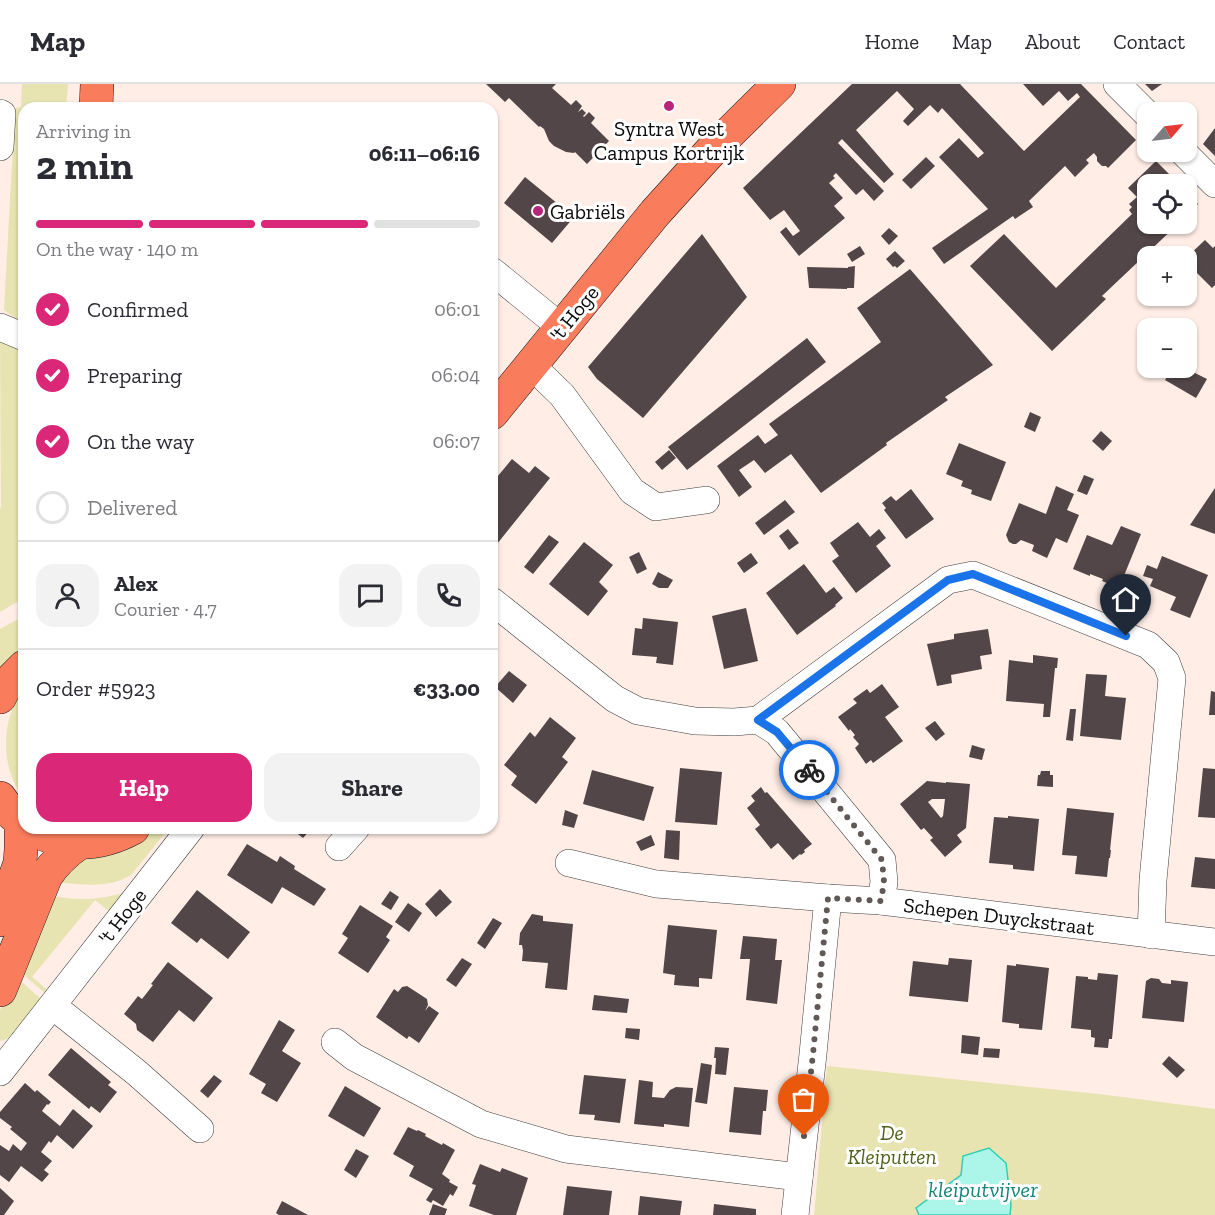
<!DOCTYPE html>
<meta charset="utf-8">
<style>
:root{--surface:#fff;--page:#f2f2f3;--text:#2b2b33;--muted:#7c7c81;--line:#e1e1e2;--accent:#db2777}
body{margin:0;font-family:"Zilla Slab",serif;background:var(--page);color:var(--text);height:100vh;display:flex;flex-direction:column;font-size:22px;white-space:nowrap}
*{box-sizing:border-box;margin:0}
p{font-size:20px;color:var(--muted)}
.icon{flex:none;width:33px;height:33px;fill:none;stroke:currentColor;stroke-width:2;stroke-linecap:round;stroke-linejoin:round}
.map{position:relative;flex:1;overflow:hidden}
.details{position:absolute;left:18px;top:18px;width:480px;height:732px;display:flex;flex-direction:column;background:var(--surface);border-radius:18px;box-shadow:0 2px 4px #0004}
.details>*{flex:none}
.needle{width:39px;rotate:62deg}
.fabs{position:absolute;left:1137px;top:18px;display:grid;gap:12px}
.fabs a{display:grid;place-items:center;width:60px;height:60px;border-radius:12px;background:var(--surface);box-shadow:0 2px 4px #0004;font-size:30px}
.pin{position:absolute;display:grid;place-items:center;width:51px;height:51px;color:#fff;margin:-62px -26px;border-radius:50% 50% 50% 0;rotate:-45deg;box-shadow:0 0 6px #0007}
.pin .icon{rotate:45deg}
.courier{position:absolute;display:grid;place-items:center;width:60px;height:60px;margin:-30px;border:4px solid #1a73e8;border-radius:50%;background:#fff;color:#222;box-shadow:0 2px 8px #0007}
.head em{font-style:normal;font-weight:700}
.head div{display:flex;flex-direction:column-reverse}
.head{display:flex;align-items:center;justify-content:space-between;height:102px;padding:0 18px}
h1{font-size:39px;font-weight:700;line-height:45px}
.bar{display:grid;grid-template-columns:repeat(4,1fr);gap:9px 6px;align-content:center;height:72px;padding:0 18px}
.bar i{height:8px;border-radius:4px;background:var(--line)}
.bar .current{background:var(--accent)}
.bar p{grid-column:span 4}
.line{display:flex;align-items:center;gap:15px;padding:0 18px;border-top:2px solid var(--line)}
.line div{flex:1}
.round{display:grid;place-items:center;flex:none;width:63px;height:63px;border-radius:18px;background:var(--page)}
ol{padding:0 18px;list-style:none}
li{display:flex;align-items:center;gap:18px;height:66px}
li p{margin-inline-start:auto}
li .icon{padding:6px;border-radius:50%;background:var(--accent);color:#fff;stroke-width:4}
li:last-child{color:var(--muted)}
li i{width:33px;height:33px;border:3px solid var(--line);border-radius:50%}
.cta{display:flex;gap:12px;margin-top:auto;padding:12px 18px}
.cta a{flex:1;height:69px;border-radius:18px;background:var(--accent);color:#fff;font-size:24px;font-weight:700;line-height:69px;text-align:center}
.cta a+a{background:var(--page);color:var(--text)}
header{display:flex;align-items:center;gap:36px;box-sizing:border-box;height:84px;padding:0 30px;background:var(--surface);border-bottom:2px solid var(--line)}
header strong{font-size:28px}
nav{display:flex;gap:33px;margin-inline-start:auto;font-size:21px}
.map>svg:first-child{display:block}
.green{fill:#e8e4b1}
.water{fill:#abf6e9;stroke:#33cdb6;stroke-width:1.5}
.building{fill:#524648;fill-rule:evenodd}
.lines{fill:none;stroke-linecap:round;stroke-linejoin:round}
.minor-casing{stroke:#3d3d3d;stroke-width:28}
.major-casing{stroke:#1b1b1b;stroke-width:34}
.minor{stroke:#fff;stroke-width:27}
.major{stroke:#f97d5c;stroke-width:33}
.done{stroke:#605957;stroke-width:6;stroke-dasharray:0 10.8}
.route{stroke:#1a73e8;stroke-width:8}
.poi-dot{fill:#b8237c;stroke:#fff;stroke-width:2}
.labels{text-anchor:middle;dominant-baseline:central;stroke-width:6;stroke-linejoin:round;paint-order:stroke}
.poi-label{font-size:21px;fill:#0a0a0a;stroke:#fff}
.street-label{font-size:21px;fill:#0a0a0a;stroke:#fff}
.park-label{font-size:21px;font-style:italic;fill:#4f601b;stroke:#fff}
.water-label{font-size:22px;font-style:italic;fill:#148579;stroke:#fff}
</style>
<header>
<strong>Map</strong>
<nav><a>Home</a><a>Map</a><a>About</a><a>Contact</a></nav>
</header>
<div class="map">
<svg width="1215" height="1131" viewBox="0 0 1215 1131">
<rect width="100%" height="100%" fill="#ffede6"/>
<g class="green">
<path d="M22 0H68L66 24H24V240L4 226 15 24 21 23Z"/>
<path d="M0 252 24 262V514L0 528V425L1 424Z"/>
<path d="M24 532V567L0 588V545Z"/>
<path d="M24 605V714C0 686 0 633 24 605Z"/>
<path d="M153 744H169L132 790C113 805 75 801 52 797L68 778 147 749Z"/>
<path d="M129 807 111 829 95 816 32 893 49 907 46 910 17 885 46 810C74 818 102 816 129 807Z"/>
<path d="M15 892 41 915C31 927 16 955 0 957V926Z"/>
<path d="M827 982 1099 1010 1215 1025V1131H814Z"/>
</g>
<path class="water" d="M989 1064 1006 1079 1011 1121 1010 1131H919L916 1124 961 1091 963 1072Z"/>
<g class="building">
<path d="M486 0H556L552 4 571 21 576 16 582 22 578 28 582 25 586 29 583 32 584 33 589 28 595 34 591 39 609 57 587 80 575 68 574 69 566 68 554 62 549 57 544 45 540 42 539 43 509 14 505 18Z"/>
<path d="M852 0H960L1024 67 1080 13 1077 9 1068 17 1059 7 1043 22 1023 0H1081L1136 56 1108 84 1106 82H1102L1097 77V73L1094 69 1086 76 1089 79 1075 93 1065 82 1029 117 1033 123 1015 135 1013 132 944 180 932 164 988 125 939 73 959 54 978 74 984 69 942 24 938 29 930 21 908 42 903 37 914 25 897 7 856 46 894 90 884 99 842 55 838 59 884 107 874 117 863 105 856 111 836 89 833 92 835 94 829 99 843 114 834 122 845 134 799 172 780 148 786 143 793 152 800 147 784 126 770 136 743 104Z"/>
<path d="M1145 0H1162L1152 7Z"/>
<path d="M205 18 243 21 245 24H205Z"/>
<path d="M1215 44V72L1203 60Z"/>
<path d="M926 73 935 82 911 105 902 96Z"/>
<path d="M1156 77 1179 100H1148V140H1178L1102 212 1106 215 1052 267 970 182 1004 150 1056 204 1132 130 1129 126 1132 123 1129 120 1137 113 1128 104Z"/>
<path d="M525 93 574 133 552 159 504 119Z"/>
<path d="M1186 108 1198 120 1186 131Z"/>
<path d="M889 144 898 152 889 161 881 152Z"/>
<path d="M702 150 747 213 643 334 597 295 588 283Z"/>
<path d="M1205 156 1213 164 1215 162V201L1212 204 1186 178V174Z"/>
<path d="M860 162 865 170 852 178 847 170Z"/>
<path d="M895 167 905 177 897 184 895 182 893 183 886 175Z"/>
<path d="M855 182 854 204H847V205L809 204 807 183 848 184V183Z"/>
<path d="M910 185 993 281 945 313 948 316 886 359 887 361 821 409 791 370 765 389 754 376 739 386 752 403 739 413 717 382 758 351 765 360 778 351 769 340 881 258 857 224Z"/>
<path d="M807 254 826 278 687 386 668 363Z"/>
<path d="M1173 284H1185L1207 295 1196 314 1165 296Z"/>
<path d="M1030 328 1041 333 1035 348 1024 343Z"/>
<path d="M1101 347 1112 357 1103 367 1092 357Z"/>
<path d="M959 359 1006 378 991 417 971 410 972 406 961 402 963 397 946 390Z"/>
<path d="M669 366 676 374 662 386 655 378Z"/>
<path d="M512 375 529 389 535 382 550 394 497 460 492 456V405L494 403 492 399Z"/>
<path d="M1084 391 1094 395 1087 411 1077 407Z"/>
<path d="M1056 402 1074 410 1067 426 1079 431 1067 459 1056 454 1047 474 1032 467 1034 461 1021 456 1016 460H1013L1009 458 1006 451 1019 419 1046 430Z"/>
<path d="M1215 404V450L1190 441Z"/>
<path d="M911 405 934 435 906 455 884 426 886 424 882 419 891 412 896 417Z"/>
<path d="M785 416 795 428 764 451 755 439Z"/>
<path d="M858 438 870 453 879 445 886 454 876 462 891 482 856 509 832 477 839 472 830 459Z"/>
<path d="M1121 442 1141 450 1119 504 1102 497 1103 495 1090 490V492L1073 485 1087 451 1112 461Z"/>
<path d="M788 445 799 459 789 466 779 452Z"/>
<path d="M549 451 559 458 533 490 524 483Z"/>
<path d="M584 458 613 481 599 498 608 507 588 532 549 500Z"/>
<path d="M639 468 647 485 637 490 629 473Z"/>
<path d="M751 469 758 479 744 489 737 479Z"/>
<path d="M1162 472 1208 491 1190 534 1170 526 1176 513 1150 502 1153 495 1143 492 1147 481 1157 485Z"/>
<path d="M804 480 826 509 834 503 843 514 835 521 836 522 797 551 766 509Z"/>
<path d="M658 488 673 496 668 504H659L652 500Z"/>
<path d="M746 524 758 577 724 585 712 532Z"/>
<path d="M643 534 678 538 673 581 656 579 657 573 632 571 635 544 642 545Z"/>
<path d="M988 545 992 570 980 572 982 585 951 591 952 599 937 602 927 560 954 555V550Z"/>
<path d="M1033 571 1058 574 1057 584H1055L1050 633H1043L1044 620 1006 617 1009 576 1033 579Z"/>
<path d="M509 587 527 601 513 619 495 603Z"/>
<path d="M1086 590 1107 591 1105 612 1126 614 1121 656 1080 652Z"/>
<path d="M882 600 899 623 885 633 903 657 873 679 871 676 866 680 855 664 859 660 853 653 855 651 850 645 849 647 838 633 857 619 853 615 867 605 870 609Z"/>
<path d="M1211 607 1215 608V631H1209Z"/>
<path d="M1070 625H1076L1073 657 1066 656Z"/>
<path d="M550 633 576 654 562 673 568 678 536 720 511 701 517 692 504 681 530 648 535 653Z"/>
<path d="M935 637 945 650 936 657 925 644Z"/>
<path d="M972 661 985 665 982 676 969 673Z"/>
<path d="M680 684 722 688 717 741 675 738Z"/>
<path d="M1203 684 1215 685V734L1198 733Z"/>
<path d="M592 686 654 703 644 737 583 720Z"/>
<path d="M1041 687H1050V691H1053V703L1037 702 1038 691H1040Z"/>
<path d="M927 697 946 699V698L970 700 966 744 957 751 962 758 945 773 930 756 933 754 924 744 921 746 900 720ZM932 715H945L943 732 941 734 928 718Z"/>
<path d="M761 703 765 709 767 708 812 760 804 766 805 768 801 771 800 770 793 776 778 759 771 765 755 745 760 741 747 724 755 717 751 712Z"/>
<path d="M1067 724 1114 729 1110 766H1111L1110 774H1109L1107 793 1075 790 1077 772 1062 771Z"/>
<path d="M565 726 578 731 574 744 562 741Z"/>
<path d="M1008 732 1039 735 1034 787 1013 785V781L989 779 994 733 1008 734Z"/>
<path d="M290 744H312L303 754Z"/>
<path d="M666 746 680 747 679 776 664 774Z"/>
<path d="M651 751 655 761 641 767 636 758Z"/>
<path d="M247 760 277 778 280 772 295 782 294 785 326 805 314 822 282 803 272 820 227 791Z"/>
<path d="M1195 773 1215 775V805L1191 803Z"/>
<path d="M440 805 452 818 436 833 425 820Z"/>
<path d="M197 806 250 848 228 875 201 854 197 859 171 839Z"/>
<path d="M390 807 399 813 391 826 381 820Z"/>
<path d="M408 819 422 829 409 848 395 838Z"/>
<path d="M360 821 393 842 386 853 390 856 368 889 338 869 348 854 342 850Z"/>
<path d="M532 830 543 832V837L573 840 567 906 545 904 548 879 522 877 523 867 522 861H519L520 849Z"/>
<path d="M493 834 502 839 485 865 477 859Z"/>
<path d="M668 841 717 846 712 895 699 894V903L674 901 675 891 663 889Z"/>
<path d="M743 852 777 855 775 876H782L777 920 746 916 750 875H740Z"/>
<path d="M462 874 472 880 456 903 446 896Z"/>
<path d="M949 874 972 876 968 918 909 912 913 877 948 881Z"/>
<path d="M168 878 213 914 194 938 179 926 153 958 137 946 136 940 124 930 138 912 142 915 153 901 151 900Z"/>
<path d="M1016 880 1049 884 1042 946 1019 944V940L1002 938 1007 881 1016 882Z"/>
<path d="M1098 889 1118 891 1112 955H1109L1108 964 1094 963 1095 954 1091 953V946L1071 944 1076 892 1088 893V895L1097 896Z"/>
<path d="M1151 894 1159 895 1162 899 1171 900V896L1188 898 1184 938 1142 934 1146 897Z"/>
<path d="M407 902 427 915 428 921 425 927 429 922 439 929 419 959 409 952 407 955 376 933 394 905 398 908 402 903Z"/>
<path d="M594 911 629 915 627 929 592 926Z"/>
<path d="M279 936 295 946 282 967 301 979 277 1018 261 1009 266 1000 249 990Z"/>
<path d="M626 944 640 945 639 956 625 954Z"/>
<path d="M962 951 980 953 978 971 961 969Z"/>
<path d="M715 963 729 964 726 991 715 990 716 974H714Z"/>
<path d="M71 964 111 998 108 1001 117 1008 100 1029 91 1022 89 1025 48 991Z"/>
<path d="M984 964 1000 965 999 974 983 973Z"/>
<path d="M1169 972 1185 986 1177 994 1162 980Z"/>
<path d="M701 979 712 981 707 1020 695 1018Z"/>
<path d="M214 991 222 997 208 1014 200 1007Z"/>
<path d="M584 991 626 995 620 1039 594 1036 595 1031 579 1030Z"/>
<path d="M639 996 653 998 652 1013 664 1014 670 1006 676 1003 693 1004 689 1043 664 1040V1043L634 1040Z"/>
<path d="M25 999 35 1008 37 1006 51 1018 48 1021 47 1020 42 1027 60 1042 73 1025 93 1042 73 1065 57 1051 51 1059 49 1057 41 1068 52 1077 44 1086 49 1090 42 1098 21 1082 9 1098 0 1091V1061L9 1067 13 1060 21 1067 27 1059 10 1045 12 1043 0 1034V1028Z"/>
<path d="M345 1002 381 1024 364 1053 328 1032Z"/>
<path d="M734 1003 768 1006 766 1027H763L761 1051 729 1048Z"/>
<path d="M408 1043 417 1047 418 1046 426 1050 425 1052 442 1061 443 1059 455 1066 442 1090 450 1096 449 1098 458 1103 453 1112 450 1110 443 1122 433 1116 431 1119 426 1116 433 1105 409 1092 414 1082 393 1070Z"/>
<path d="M356 1065 369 1072 356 1094 344 1086Z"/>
<path d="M480 1080 500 1088 502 1084 528 1094 516 1131H494L469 1122 476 1101 472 1100Z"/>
<path d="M567 1102 612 1107 609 1131H563Z"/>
<path d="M0 1104 14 1117 4 1131H0Z"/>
<path d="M640 1112 682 1117 680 1131H638Z"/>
<path d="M282 1117 308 1131H279L276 1129Z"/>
<path d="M433 1120 447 1125 445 1131H429Z"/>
<path d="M714 1120 756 1125V1131H713Z"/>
</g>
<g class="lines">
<g class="minor-casing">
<g id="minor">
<path d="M1117 0 1148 31"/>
<path d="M0 29 2 30 0 63"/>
<path d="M1183 68 1215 100"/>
<path d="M492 187 562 244"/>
<path d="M0 243 24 253"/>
<path d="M531 281 562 311 632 407 656 423 706 416"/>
<path d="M492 517 615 615 638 627 695 637 734 638 758 636 777 648 882 776 884 798 881 817"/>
<path d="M758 636 948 496 973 491 1148 561 1166 578 1172 594 1153 796 1151 851"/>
<path d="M339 763 356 744"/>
<path d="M569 779 656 800 828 814 881 817 1215 858"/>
<path d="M53 922 137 989 200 1045"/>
<path d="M335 958 354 973 481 1040 556 1062 566 1065 799 1093"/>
<path d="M0 988 191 744"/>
<path d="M795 1131 813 970 828 814"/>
</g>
</g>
<g class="major-casing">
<g id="major">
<path d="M96 24 97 0"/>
<path d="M492 329 655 129 711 67 779 0"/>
<path d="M0 613 6 601 24 583"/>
<path d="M0 714 10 728 24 740"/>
<path d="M31 744C65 763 98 763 133 744"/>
<path d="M0 836 20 779 21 765V739"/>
<path d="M0 906 46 792C55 778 65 769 79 759"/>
</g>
</g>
<use href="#minor" class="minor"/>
<use href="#major" class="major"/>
</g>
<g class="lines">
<path class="done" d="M804 1052 813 970 828 814 881 817 884 798 882 776 809 686"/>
<path class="route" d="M809 686 777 648 758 636 948 496 973 490 1126 552"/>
</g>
<g class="poi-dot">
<circle cx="669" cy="22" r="6"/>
<circle cx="538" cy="127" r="6"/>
</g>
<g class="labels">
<g class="poi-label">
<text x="669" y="44">Syntra West<tspan x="669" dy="24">Campus Kortrijk</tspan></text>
<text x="550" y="127" text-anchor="start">Gabriëls</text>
</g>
<g class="street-label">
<text transform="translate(574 229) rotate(-51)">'t Hoge</text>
<text transform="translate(122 832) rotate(-52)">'t Hoge</text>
<text transform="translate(999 832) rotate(7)">Schepen Duyckstraat</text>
</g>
<g class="park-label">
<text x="892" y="1048">De<tspan x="892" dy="24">Kleiputten</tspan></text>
</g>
<g class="water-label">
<text x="983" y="1105">kleiputvijver</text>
</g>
</g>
</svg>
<div class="fabs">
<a><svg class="needle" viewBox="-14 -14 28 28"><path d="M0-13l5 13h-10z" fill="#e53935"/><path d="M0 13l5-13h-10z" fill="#7c7c81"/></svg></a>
<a><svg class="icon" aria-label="locate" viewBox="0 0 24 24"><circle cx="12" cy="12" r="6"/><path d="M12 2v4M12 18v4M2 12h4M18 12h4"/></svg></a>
<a>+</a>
<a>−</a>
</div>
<div class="pin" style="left:804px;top:1052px;background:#ea580c"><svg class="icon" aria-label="bag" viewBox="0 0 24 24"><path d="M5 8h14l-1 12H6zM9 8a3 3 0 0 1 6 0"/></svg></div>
<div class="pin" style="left:1126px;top:552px;background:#1f2937"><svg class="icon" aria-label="home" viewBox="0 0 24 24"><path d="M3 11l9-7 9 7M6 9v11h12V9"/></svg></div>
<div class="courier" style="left:809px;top:686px"><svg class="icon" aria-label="bike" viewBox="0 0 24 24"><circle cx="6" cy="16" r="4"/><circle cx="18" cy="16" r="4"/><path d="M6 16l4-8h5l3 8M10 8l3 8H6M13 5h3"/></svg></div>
<section class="details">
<div class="head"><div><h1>2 min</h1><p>Arriving in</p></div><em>06:11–06:16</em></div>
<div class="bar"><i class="current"></i><i class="current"></i><i class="current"></i><i></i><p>On the way · 140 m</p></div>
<ol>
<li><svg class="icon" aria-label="check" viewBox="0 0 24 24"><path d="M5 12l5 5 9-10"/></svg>Confirmed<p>06:01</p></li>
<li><svg class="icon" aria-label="check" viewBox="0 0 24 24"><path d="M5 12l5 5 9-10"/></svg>Preparing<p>06:04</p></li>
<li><svg class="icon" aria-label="check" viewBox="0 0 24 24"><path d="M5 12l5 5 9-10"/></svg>On the way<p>06:07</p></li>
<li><i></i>Delivered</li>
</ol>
<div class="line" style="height:108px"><a class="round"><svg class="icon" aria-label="person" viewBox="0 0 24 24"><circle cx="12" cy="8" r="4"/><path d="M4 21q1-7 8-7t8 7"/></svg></a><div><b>Alex</b><p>Courier · 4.7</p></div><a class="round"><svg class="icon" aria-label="chat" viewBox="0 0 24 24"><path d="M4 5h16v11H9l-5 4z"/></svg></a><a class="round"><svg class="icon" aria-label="phone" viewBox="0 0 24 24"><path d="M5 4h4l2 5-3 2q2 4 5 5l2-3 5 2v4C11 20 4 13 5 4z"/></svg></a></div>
<div class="line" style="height:78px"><div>Order #5923</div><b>€33.00</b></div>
<div class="cta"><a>Help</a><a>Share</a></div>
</section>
</div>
